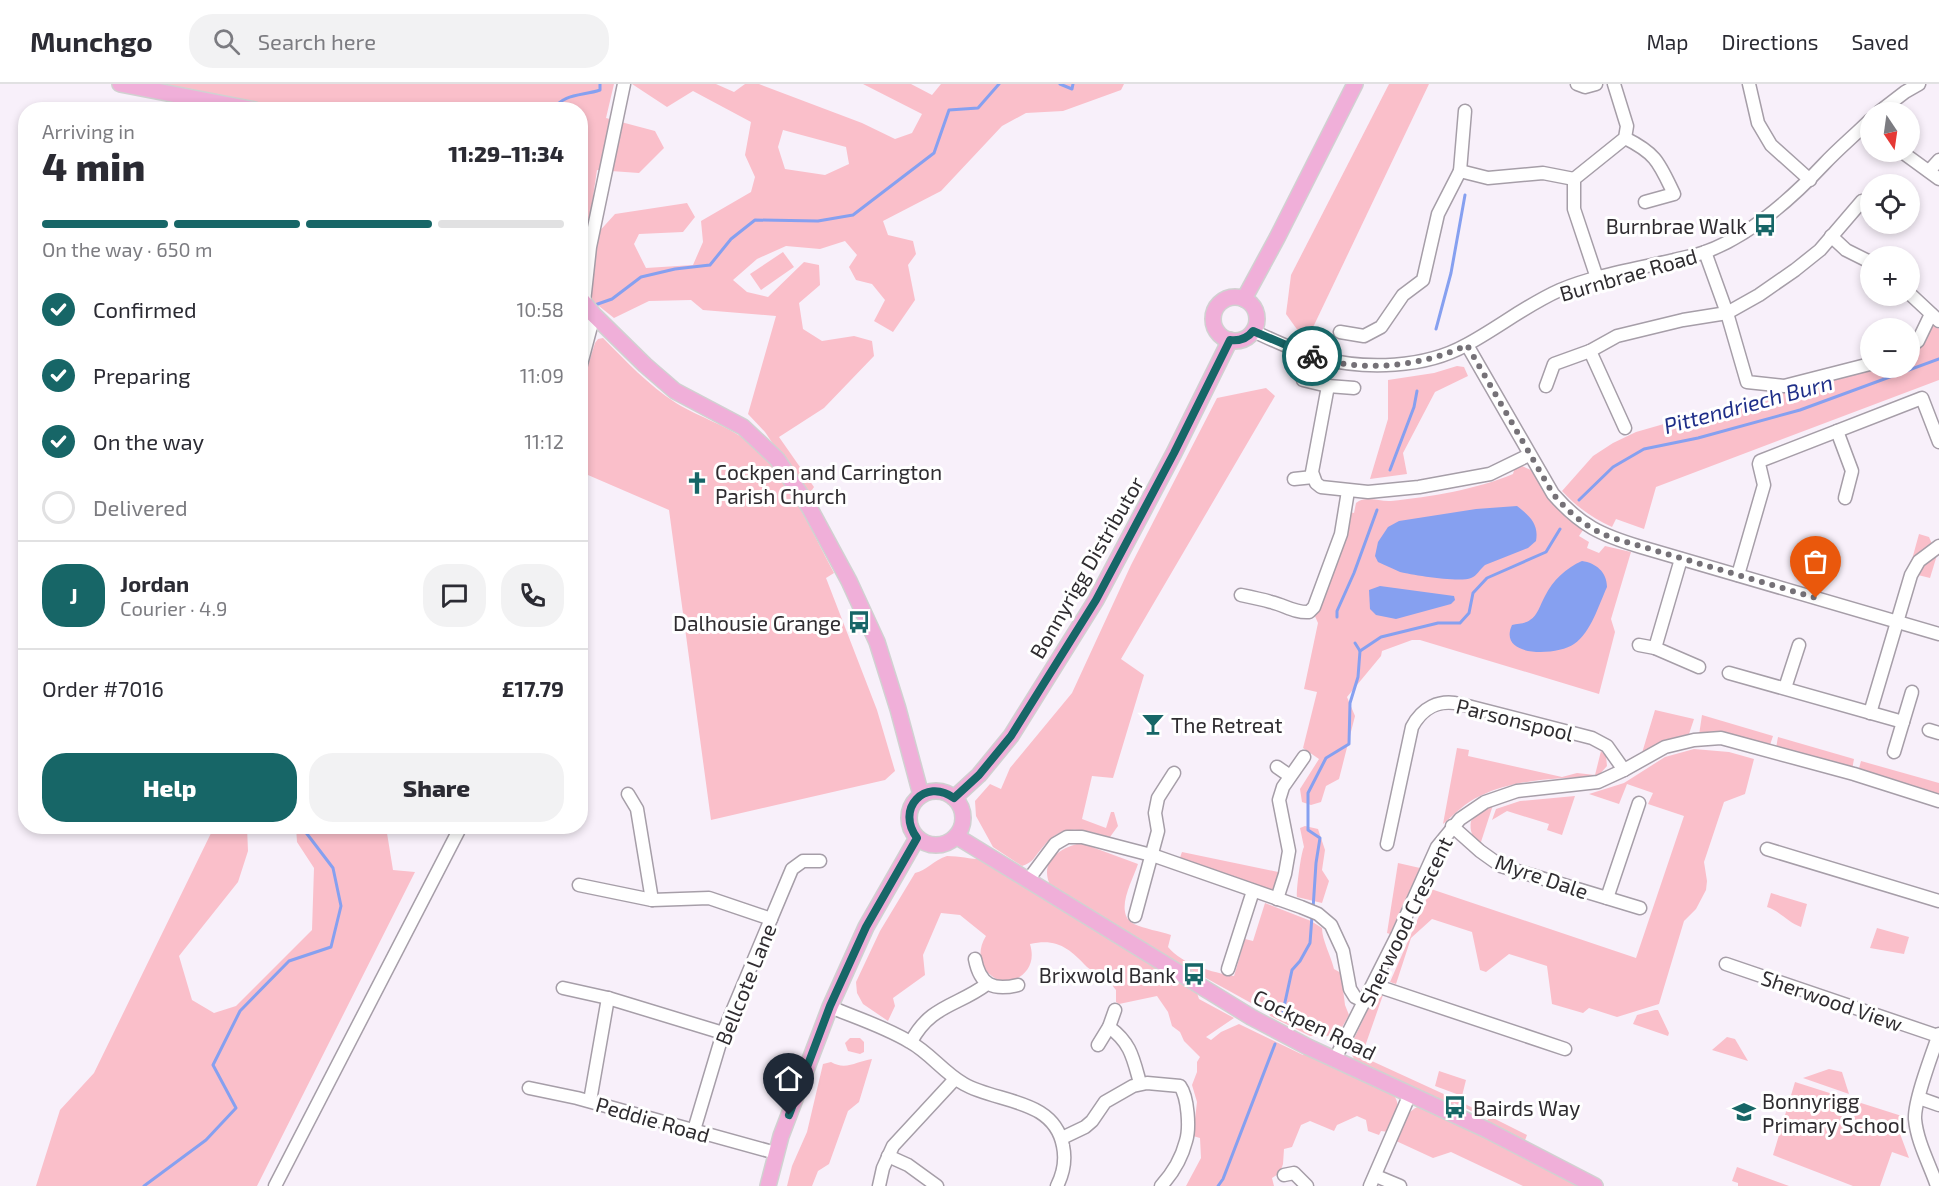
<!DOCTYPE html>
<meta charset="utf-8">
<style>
:root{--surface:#fff;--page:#f2f2f3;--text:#2b2b33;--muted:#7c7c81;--line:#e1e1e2;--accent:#176667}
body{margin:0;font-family:"Exo 2",sans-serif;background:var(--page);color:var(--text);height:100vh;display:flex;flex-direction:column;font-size:22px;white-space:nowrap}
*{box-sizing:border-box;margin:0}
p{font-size:20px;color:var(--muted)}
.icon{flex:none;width:33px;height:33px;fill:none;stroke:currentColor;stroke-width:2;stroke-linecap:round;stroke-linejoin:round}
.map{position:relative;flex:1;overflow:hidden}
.drawer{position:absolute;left:18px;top:18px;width:570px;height:732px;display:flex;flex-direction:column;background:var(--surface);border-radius:24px;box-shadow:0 3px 9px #0003}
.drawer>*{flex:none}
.needle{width:39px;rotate:167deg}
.tools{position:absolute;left:1860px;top:18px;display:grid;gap:12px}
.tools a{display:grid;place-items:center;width:60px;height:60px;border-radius:50%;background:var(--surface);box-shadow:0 3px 9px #0003;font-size:30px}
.pin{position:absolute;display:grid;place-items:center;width:51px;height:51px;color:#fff;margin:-62px -26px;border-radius:50% 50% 50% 0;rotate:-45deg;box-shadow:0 0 6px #0007}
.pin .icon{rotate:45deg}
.courier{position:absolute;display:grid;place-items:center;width:60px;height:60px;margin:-30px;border:4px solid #176667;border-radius:50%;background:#fff;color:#222;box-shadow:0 2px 8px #0007}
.head em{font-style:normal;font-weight:800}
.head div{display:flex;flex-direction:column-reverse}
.head{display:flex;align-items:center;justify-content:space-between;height:102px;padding:0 24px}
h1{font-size:39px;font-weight:800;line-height:45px}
.bar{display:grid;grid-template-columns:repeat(4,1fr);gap:9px 6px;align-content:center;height:72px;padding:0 24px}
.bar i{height:8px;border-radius:4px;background:var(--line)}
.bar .active{background:var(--accent)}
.bar p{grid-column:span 4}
.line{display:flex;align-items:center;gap:15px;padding:0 24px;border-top:2px solid var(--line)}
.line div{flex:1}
.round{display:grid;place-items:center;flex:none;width:63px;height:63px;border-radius:24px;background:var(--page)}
ol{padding:0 24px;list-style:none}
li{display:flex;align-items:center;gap:18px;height:66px}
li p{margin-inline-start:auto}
li .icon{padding:6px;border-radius:50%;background:var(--accent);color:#fff;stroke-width:4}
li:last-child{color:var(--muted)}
li i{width:33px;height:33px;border:3px solid var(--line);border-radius:50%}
.button{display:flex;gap:12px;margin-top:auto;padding:12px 24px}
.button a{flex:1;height:69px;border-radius:24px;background:var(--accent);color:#fff;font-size:24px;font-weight:800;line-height:69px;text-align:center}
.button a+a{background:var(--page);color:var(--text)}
header{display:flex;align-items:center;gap:36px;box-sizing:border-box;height:84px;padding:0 30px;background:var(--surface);border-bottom:2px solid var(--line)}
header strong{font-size:28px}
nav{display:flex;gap:33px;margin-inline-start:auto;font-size:21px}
.search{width:420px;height:54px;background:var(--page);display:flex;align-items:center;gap:15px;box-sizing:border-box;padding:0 21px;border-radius:24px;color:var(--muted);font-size:22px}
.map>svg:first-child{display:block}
.green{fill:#fabfca;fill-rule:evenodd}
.water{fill:#86a0f0}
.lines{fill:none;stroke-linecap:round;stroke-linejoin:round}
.stream{stroke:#86a0f0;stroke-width:3}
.minor-casing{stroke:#a69ea8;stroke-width:15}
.major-casing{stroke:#d1d1d1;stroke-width:18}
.minor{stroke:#fff;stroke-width:12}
.major{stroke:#f0afd9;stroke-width:15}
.done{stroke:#757177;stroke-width:6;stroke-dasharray:0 10.8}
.route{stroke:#176667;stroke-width:8}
.labels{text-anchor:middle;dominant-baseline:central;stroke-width:6;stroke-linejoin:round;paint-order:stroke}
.poi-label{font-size:21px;fill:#2f2c30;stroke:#fff;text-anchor:start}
.street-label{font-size:21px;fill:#2f2c30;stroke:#fff}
.water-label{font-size:22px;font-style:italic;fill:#1e2e88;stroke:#fff}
</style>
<header>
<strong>Munchgo</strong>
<div class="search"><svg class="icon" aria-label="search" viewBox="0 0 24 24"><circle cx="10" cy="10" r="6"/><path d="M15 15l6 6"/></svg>Search here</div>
<nav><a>Map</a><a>Directions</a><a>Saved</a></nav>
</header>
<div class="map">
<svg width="1939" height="1102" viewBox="0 0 1939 1102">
<rect width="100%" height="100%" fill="#f8f0fa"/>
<g class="green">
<path d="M160 0H614L606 34 655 47 664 64 639 89 597 86 581 194 580 26 279 25Z"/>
<path d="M632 0H716L734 8 745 0H759L862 39 895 55 912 49 922 30 863 0H911L932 11 941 0H1124L1121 6 1063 27 1026 29 1002 42 941 107 883 137 888 151 913 157 916 170 908 181 915 216 893 248 874 237 885 216 872 200 856 196 849 183 857 171 845 157 820 165 786 162 757 175 733 196 747 208 768 213 804 178 819 181 820 201 799 219 803 245 822 257 854 252 872 257 874 272 824 324 779 353 814 403 808 412 765 348 748 330 776 232 703 226 691 216 649 217 614 234 590 215 596 151 615 130 687 119 695 133 683 148 639 150 634 160 646 184 693 181 703 158 701 137 751 108 755 93 745 71 751 38 693 7 667 23ZM783 46 846 63 849 80 825 91 785 85 778 63Z"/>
<path d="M1389 0H1429L1306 258 1286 230 1291 191Z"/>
<path d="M783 168 794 183 761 206 750 190Z"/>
<path d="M1932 239 1939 245V296L1656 403 1644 445 1616 435 1612 443C1592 434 1577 423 1562 407L1593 372 1613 359 1636 348 1751 315 1875 284H1910V270L1914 267Z"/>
<path d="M603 254C626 277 648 301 676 319 700 334 730 342 752 361 789 394 811 446 834 489L826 494 877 626 895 687 885 696 711 736 669 426 581 388 580 307 595 259 598 255Z"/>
<path d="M1457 282 1464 283 1468 292 1435 308 1403 369 1407 390 1370 395 1388 335V296L1434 289Z"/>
<path d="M1266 304 1275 312 1121 575 1144 591 1113 694 1092 692 1082 735 1106 744 1111 728H1114L1118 742 1110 753C1082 746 1063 737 1042 764 1034 773 1034 778 1022 782L993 763 976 732 975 717 990 700 1001 705 1010 684 1072 609 1131 481 1217 314Z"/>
<path d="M1522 382 1531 386 1554 421 1583 446 1579 452 1589 458 1587 464 1599 469 1605 462 1631 468 1611 535 1615 548 1599 610 1420 556H1412L1382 567 1381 572 1347 613 1355 632 1339 695 1326 702 1321 718 1311 721 1302 718 1300 705 1319 675 1303 664 1317 608 1304 605 1318 539 1314 530 1350 428 1354 429 1356 419C1366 411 1380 418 1391 417 1430 413 1478 405 1513 390L1515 383Z"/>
<path d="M1919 450 1929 453 1932 460 1923 466 1911 479Z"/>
<path d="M1937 471 1930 494 1918 491 1928 476Z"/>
<path d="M1655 626 1694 635 1689 650 1664 656 1642 669Z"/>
<path d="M1702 631 1773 652 1770 661 1699 651Z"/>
<path d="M1778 653 1854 675 1852 686 1776 664Z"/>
<path d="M1457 664 1469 666 1468 672 1562 693 1577 689 1595 691 1601 667 1606 672 1607 682 1598 692C1558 695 1517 694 1480 712 1466 718 1455 730 1443 740Z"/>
<path d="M1694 665 1729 668 1754 675 1745 710 1724 718 1704 778 1707 797 1706 806 1696 825 1684 837 1659 920 1617 933 1589 924 1583 929 1552 920 1547 882 1509 870 1486 888 1480 886 1472 848 1432 835 1411 854 1396 900 1390 898 1431 805 1636 874 1684 732 1648 720 1653 709 1627 700 1619 720 1589 710 1624 699 1665 673Z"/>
<path d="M1861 677 1939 699V712L1858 688Z"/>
<path d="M1575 712 1562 751 1547 746 1549 740 1507 727 1492 736 1496 725 1520 717Z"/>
<path d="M1493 721 1480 761C1473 754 1469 747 1471 737L1480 727Z"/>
<path d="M1305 742 1318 745 1325 766 1322 786 1329 797 1322 819 1297 813C1296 807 1301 768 1304 763L1300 744Z"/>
<path d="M214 743H247L248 767 238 798 179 872 192 916 214 929 236 922 312 846 314 784 297 758 296 743H386L393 786 415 788 257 1102H36L60 1026 94 989Z"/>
<path d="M1081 759 1138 780C1133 796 1113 829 1134 840 1145 845 1159 847 1171 851L1168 863C1183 881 1212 888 1234 892L1245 855 1253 857 1265 819 1311 837 1322 844C1322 856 1331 872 1334 885L1341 889 1345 921 1349 931 1337 952H1310L1270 932 1269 929 1132 853 1051 803C1038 778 1059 764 1081 759Z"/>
<path d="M1182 768 1283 789 1272 811 1178 779Z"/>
<path d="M947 772C961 772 973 776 986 775L1197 909 1199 915 1234 934 1206 953 1211 956 1221 948 1239 940 1303 971 1308 969 1391 1008C1404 1021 1395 1034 1389 1048L1381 1047 1379 1051 1368 1047 1366 1036 1357 1032 1337 1041 1334 1047 1310 1037 1301 1041 1292 1063 1284 1065 1283 1080 1280 1089 1272 1094 1274 1102H1186L1201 1074 1200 1054 1193 1052 1197 1018 1192 1001 1197 988V978L1200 973 1184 957 1180 948 1172 942 1168 928 1157 912 1119 920 1116 918V906C1113 903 1111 898 1107 895 1101 890 1093 888 1087 883 1069 864 1057 854 1030 860 1036 880 1026 892 1008 899 984 894 973 873 986 852L960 831 941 829 923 871 925 891 893 914 895 922 888 937 863 920 857 909 856 898 880 847 915 789C926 787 934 776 947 772Z"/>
<path d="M1398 779 1420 784 1390 850 1387 849Z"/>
<path d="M1771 809 1807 820 1801 843C1787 838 1780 827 1767 823Z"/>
<path d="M1877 844 1909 853 1904 870 1870 864Z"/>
<path d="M1383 911 1363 968 1350 963 1372 917Z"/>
<path d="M1655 926H1658L1669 949 1668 952 1633 940 1637 931Z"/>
<path d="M1727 953 1735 955 1748 977 1712 966Z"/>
<path d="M850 954H860L864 958V968L860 970 848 967 845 959Z"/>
<path d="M1350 967 1459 1017 1458 1021 1454 1019 1452 1022 1358 978 1354 975Z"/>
<path d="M872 975 859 1018 848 1027 829 1080 818 1087 812 1102H787L792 1082 807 1048 823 980 831 978C846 987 857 977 872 975Z"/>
<path d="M1829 985 1842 988 1849 1010 1803 994Z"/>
<path d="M1439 987 1466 996 1462 1012 1435 1002Z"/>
<path d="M1795 998 1905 1033 1899 1047 1909 1074 1892 1068 1880 1102H1853L1773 1071Z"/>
<path d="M1465 1020 1527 1051 1524 1059 1486 1039 1488 1035 1463 1023Z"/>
<path d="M1420 1022H1425L1580 1102H1523L1451 1068 1433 1074 1394 1056C1401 1043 1405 1027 1420 1022Z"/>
<path d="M1737 1083 1789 1102H1738V1099L1732 1097Z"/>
</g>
<g class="water">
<path d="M1517 422C1530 432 1539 440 1536 457L1528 464 1485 481C1480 485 1477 492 1471 494 1460 499 1413 491 1400 488 1393 485 1385 481 1378 478L1375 472 1378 458 1388 443 1399 437 1476 425Z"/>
<path d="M1582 477C1596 479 1607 488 1607 503 1599 520 1591 549 1574 560 1557 572 1497 574 1512 541 1518 539 1525 540 1530 536 1538 531 1540 521 1545 512 1553 496 1566 484 1582 477Z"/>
<path d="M1380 502 1454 512 1455 516 1451 520 1396 535 1376 531 1370 525 1369 506Z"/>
</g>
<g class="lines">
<g class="stream">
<path d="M1060 0 1072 5 1073 0"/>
<path d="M553 26C563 9 583 12 600 6V0"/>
<path d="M592 222 612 215 641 193 675 185 710 181 731 155 755 136 818 137 853 131 934 69 949 26 978 24 999 0"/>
<path d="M1436 245 1451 189 1465 111"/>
<path d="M1390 386 1414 323 1417 307"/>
<path d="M1579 416 1613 383 1644 365 1698 354 1800 326 1939 275"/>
<path d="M1337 533V527L1354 489 1377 426"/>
<path d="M1355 559 1360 567"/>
<path d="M1313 825 1316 779 1320 754 1308 746V709L1326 674 1349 660 1350 619 1358 593 1360 567 1381 553 1438 539H1460L1469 529 1473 509 1487 494 1546 468 1560 445"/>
<path d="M1282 932 1292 886 1300 877 1310 859 1312 832"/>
<path d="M144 1102 206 1056 236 1024 213 981 240 927 289 877 331 863 341 822 333 784 301 742"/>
<path d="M1218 1102 1223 1095 1275 960"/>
</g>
<g class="minor-casing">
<g id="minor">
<path d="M1577 0 1585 3 1596 0"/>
<path d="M1749 0 1758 39 1771 61 1810 96"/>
<path d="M1879 28 1905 8 1919 0"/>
<path d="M1625 54C1657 70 1659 79 1674 110L1645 118"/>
<path d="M1902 68 1939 95"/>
<path d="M1460 87 1465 27"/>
<path d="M1929 87 1939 76"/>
<path d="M1831 152 1846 166 1870 178"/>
<path d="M1705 168 1727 229 1747 298 1784 302 1870 280"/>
<path d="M1597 194 1574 125V95L1625 54 1627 42 1614 0"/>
<path d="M1910 210 1939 237"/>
<path d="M584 218 590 163 624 0"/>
<path d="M1253 247C1275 257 1297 268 1320 274 1366 286 1425 284 1466 261 1498 244 1526 221 1560 206 1596 191 1636 185 1674 176 1684 173 1695 172 1705 168 1749 152 1793 113 1824 80 1839 64 1855 51 1870 36"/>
<path d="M1340 248 1364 252 1381 243 1403 211 1423 196 1438 130 1460 87 1488 94 1543 89 1574 95"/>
<path d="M1467 261 1553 410C1581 442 1601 451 1641 463L1939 550"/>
<path d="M1910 263 1918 257 1931 230"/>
<path d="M1590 267 1625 344"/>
<path d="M580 284 594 231"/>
<path d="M1303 296 1328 302 1354 304"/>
<path d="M1328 302 1312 388 1316 399 1321 403 1368 408 1419 403 1490 390 1529 371"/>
<path d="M1546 302 1554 280 1590 267 1617 252 1683 236 1727 229 1759 211 1795 186 1820 166 1862 117"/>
<path d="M1837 347 1852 387 1845 414"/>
<path d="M1294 395 1313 393"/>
<path d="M1738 491 1764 401 1759 380 1760 377 1922 314 1939 358"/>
<path d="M1241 511C1251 513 1261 515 1271 518 1285 521 1294 529 1309 528L1314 523 1341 450 1348 407"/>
<path d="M1639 561 1655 564 1699 583"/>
<path d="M1655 564 1681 475"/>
<path d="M1729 589 1903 638"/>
<path d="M1785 604 1799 561"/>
<path d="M1870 629 1911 491 1919 477 1939 462"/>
<path d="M1929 646 1939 649"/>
<path d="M1894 668 1912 608"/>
<path d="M1277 683 1290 692"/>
<path d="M628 710 637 725 652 816"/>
<path d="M1452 742 1480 767 1501 782 1640 824"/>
<path d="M1387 760 1412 643C1422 624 1439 615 1460 620L1592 654 1607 662 1624 686"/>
<path d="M1767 765 1939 817"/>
<path d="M1028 796 1055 760 1067 753H1082L1155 772 1301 823 1318 830 1331 841 1343 867 1350 905 1355 913 1365 918"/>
<path d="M579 801 652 816 709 814 771 835"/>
<path d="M1607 814 1639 719"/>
<path d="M1277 815 1285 790 1289 767 1279 716 1283 703 1304 673"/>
<path d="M1135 832 1158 747 1155 729 1158 714 1174 689"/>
<path d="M975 875C980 901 993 907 1018 901"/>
<path d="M1726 880 1938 952"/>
<path d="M1228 885 1253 807"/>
<path d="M1374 901 1565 965"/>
<path d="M563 904 608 914 723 949"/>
<path d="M830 923C857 934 885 943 910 958 930 969 944 989 964 1000 997 1019 1054 1014 1063 1062 1066 1076 1063 1090 1057 1102"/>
<path d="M1109 943C1131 959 1133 974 1140 999"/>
<path d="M911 958C930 921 958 922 987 900"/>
<path d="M1098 961 1109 943 1115 926"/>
<path d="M1335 975 1397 852 1437 763 1460 735 1485 718 1517 707 1598 698 1624 686 1665 663 1694 656 1721 654 1854 690 1939 717"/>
<path d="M529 1004 577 1014 776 1069"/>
<path d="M1919 1014 1939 1021"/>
<path d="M590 1017 608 914"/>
<path d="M694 1046 723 949 792 785 803 777H820"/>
<path d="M1062 1054 1085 1043 1092 1037 1105 1018 1133 1002 1147 999 1180 1002C1188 1013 1190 1044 1186 1057 1182 1073 1172 1090 1161 1102"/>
<path d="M888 1072 908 1081 937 1102"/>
<path d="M1284 1091 1294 1089 1307 1102"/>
<path d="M1376 1092 1400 1102"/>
<path d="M275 1102 461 742"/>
<path d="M879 1102 883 1084 893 1062 955 995"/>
<path d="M1370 1102 1410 1010"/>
<path d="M1937 1102C1930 1081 1917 1058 1915 1035 1914 1017 1932 970 1939 950"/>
</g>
</g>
<g class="major-casing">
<g id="major">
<path d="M120 0 255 26"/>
<circle cx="1235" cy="235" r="22"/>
<path d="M580 214 594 231 645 281 675 307 743 343 777 375 809 423 849 497 877 558 898 625 921 711"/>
<path d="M1244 215 1277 154 1355 0"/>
<circle cx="936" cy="734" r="27"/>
<path d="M954 714 979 691 1011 652 1096 516 1174 369 1230 256"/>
<path d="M956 752 1251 933 1308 963 1487 1046 1595 1102"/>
<path d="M768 1102 781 1052 830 923 866 843 917 754"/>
</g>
</g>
<use href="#minor" class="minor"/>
<use href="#major" class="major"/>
</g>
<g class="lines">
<path class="done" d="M1312 272C1360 289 1421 283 1467 261L1553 410C1570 430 1588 445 1613 454L1816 514"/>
<path class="route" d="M789 1031 830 922 866 843 917 754C895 725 925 693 954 714L979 691 1011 652 1096 516 1174 369 1230 256C1239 257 1247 255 1253 247L1312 272"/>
</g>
<defs>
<g id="bus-bare" transform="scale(1.8)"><path d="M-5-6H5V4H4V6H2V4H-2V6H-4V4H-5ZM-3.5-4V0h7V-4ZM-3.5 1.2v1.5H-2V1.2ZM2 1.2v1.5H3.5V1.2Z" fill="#176667" stroke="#fff" stroke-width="2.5" paint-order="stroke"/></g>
<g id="church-bare" transform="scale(1.8)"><path d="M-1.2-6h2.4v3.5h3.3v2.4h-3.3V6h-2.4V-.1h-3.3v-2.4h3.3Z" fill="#176667" stroke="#fff" stroke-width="2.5" paint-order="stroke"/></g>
<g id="bar-bare" transform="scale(1.8)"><path d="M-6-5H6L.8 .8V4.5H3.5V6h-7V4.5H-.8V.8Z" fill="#176667" stroke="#fff" stroke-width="2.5" paint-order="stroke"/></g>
<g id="school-bare" transform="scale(1.8)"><path d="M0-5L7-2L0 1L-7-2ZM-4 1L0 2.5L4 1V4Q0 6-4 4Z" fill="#176667" stroke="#fff" stroke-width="2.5" paint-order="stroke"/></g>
</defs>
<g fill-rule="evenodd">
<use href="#bus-bare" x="1765" y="141"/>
<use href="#church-bare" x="697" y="399"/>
<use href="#bus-bare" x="859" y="538"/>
<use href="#bar-bare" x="1153" y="640"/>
<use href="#bus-bare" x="1194" y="890"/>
<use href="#bus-bare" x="1455" y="1023"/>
<use href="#school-bare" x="1744" y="1028"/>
</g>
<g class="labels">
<g class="poi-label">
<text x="1747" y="141" text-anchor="end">Burnbrae Walk</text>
<text x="715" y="387">Cockpen and Carrington<tspan x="715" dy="24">Parish Church</tspan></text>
<text x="841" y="538" text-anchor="end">Dalhousie Grange</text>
<text x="1171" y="640">The Retreat</text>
<text x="1176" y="890" text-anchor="end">Brixwold Bank</text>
<text x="1762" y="1016">Bonnyrigg<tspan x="1762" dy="24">Primary School</tspan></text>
<text x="1473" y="1023">Bairds Way</text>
</g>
<g class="street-label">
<text transform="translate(1628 190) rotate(-16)">Burnbrae Road</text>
<text transform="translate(1086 483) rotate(-60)">Bonnyrigg Distributor</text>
<text transform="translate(1515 635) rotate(14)">Parsonspool</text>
<text transform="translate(1542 792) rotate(19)">Myre Dale</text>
<text transform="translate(1405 837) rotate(-64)">Sherwood Crescent</text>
<text transform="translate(745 900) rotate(-68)">Bellcote Lane</text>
<text transform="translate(1832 916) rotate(19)">Sherwood View</text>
<text transform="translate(1315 940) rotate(26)">Cockpen Road</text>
<text transform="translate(653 1035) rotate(16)">Peddie Road</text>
</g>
<g class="water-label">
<text transform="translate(1748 319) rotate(-15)">Pittendriech Burn</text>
</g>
</g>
</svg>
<div class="tools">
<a><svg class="needle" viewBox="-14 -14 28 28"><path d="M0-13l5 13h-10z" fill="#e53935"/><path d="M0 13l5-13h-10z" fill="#7c7c81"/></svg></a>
<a><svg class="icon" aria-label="locate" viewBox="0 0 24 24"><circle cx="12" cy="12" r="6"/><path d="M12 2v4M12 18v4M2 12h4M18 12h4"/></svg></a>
<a>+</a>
<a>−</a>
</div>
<div class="pin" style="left:1816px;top:514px;background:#ea580c"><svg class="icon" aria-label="bag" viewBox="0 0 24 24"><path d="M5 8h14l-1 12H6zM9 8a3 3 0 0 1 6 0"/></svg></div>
<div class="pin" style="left:789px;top:1031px;background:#1f2937"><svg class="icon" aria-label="home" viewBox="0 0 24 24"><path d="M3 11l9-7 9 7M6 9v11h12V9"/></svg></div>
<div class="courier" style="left:1312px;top:272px"><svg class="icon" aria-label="bike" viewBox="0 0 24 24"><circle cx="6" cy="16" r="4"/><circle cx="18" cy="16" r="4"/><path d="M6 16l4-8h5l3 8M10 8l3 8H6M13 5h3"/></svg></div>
<section class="drawer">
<div class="head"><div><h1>4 min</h1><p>Arriving in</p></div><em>11:29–11:34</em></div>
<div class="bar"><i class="active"></i><i class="active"></i><i class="active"></i><i></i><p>On the way · 650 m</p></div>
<ol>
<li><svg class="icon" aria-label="check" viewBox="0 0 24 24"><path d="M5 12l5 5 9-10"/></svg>Confirmed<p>10:58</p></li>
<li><svg class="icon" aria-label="check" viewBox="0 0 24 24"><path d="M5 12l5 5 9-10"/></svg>Preparing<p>11:09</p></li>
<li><svg class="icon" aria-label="check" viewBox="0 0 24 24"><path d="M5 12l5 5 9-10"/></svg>On the way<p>11:12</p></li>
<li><i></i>Delivered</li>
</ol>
<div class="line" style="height:108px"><b class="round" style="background:var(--accent);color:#fff">J</b><div><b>Jordan</b><p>Courier · 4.9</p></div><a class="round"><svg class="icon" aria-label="chat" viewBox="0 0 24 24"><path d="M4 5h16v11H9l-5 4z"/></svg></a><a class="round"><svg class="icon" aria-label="phone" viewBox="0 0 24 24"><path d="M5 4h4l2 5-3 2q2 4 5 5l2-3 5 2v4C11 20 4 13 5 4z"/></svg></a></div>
<div class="line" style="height:78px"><div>Order #7016</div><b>£17.79</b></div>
<div class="button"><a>Help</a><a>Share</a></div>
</section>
</div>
